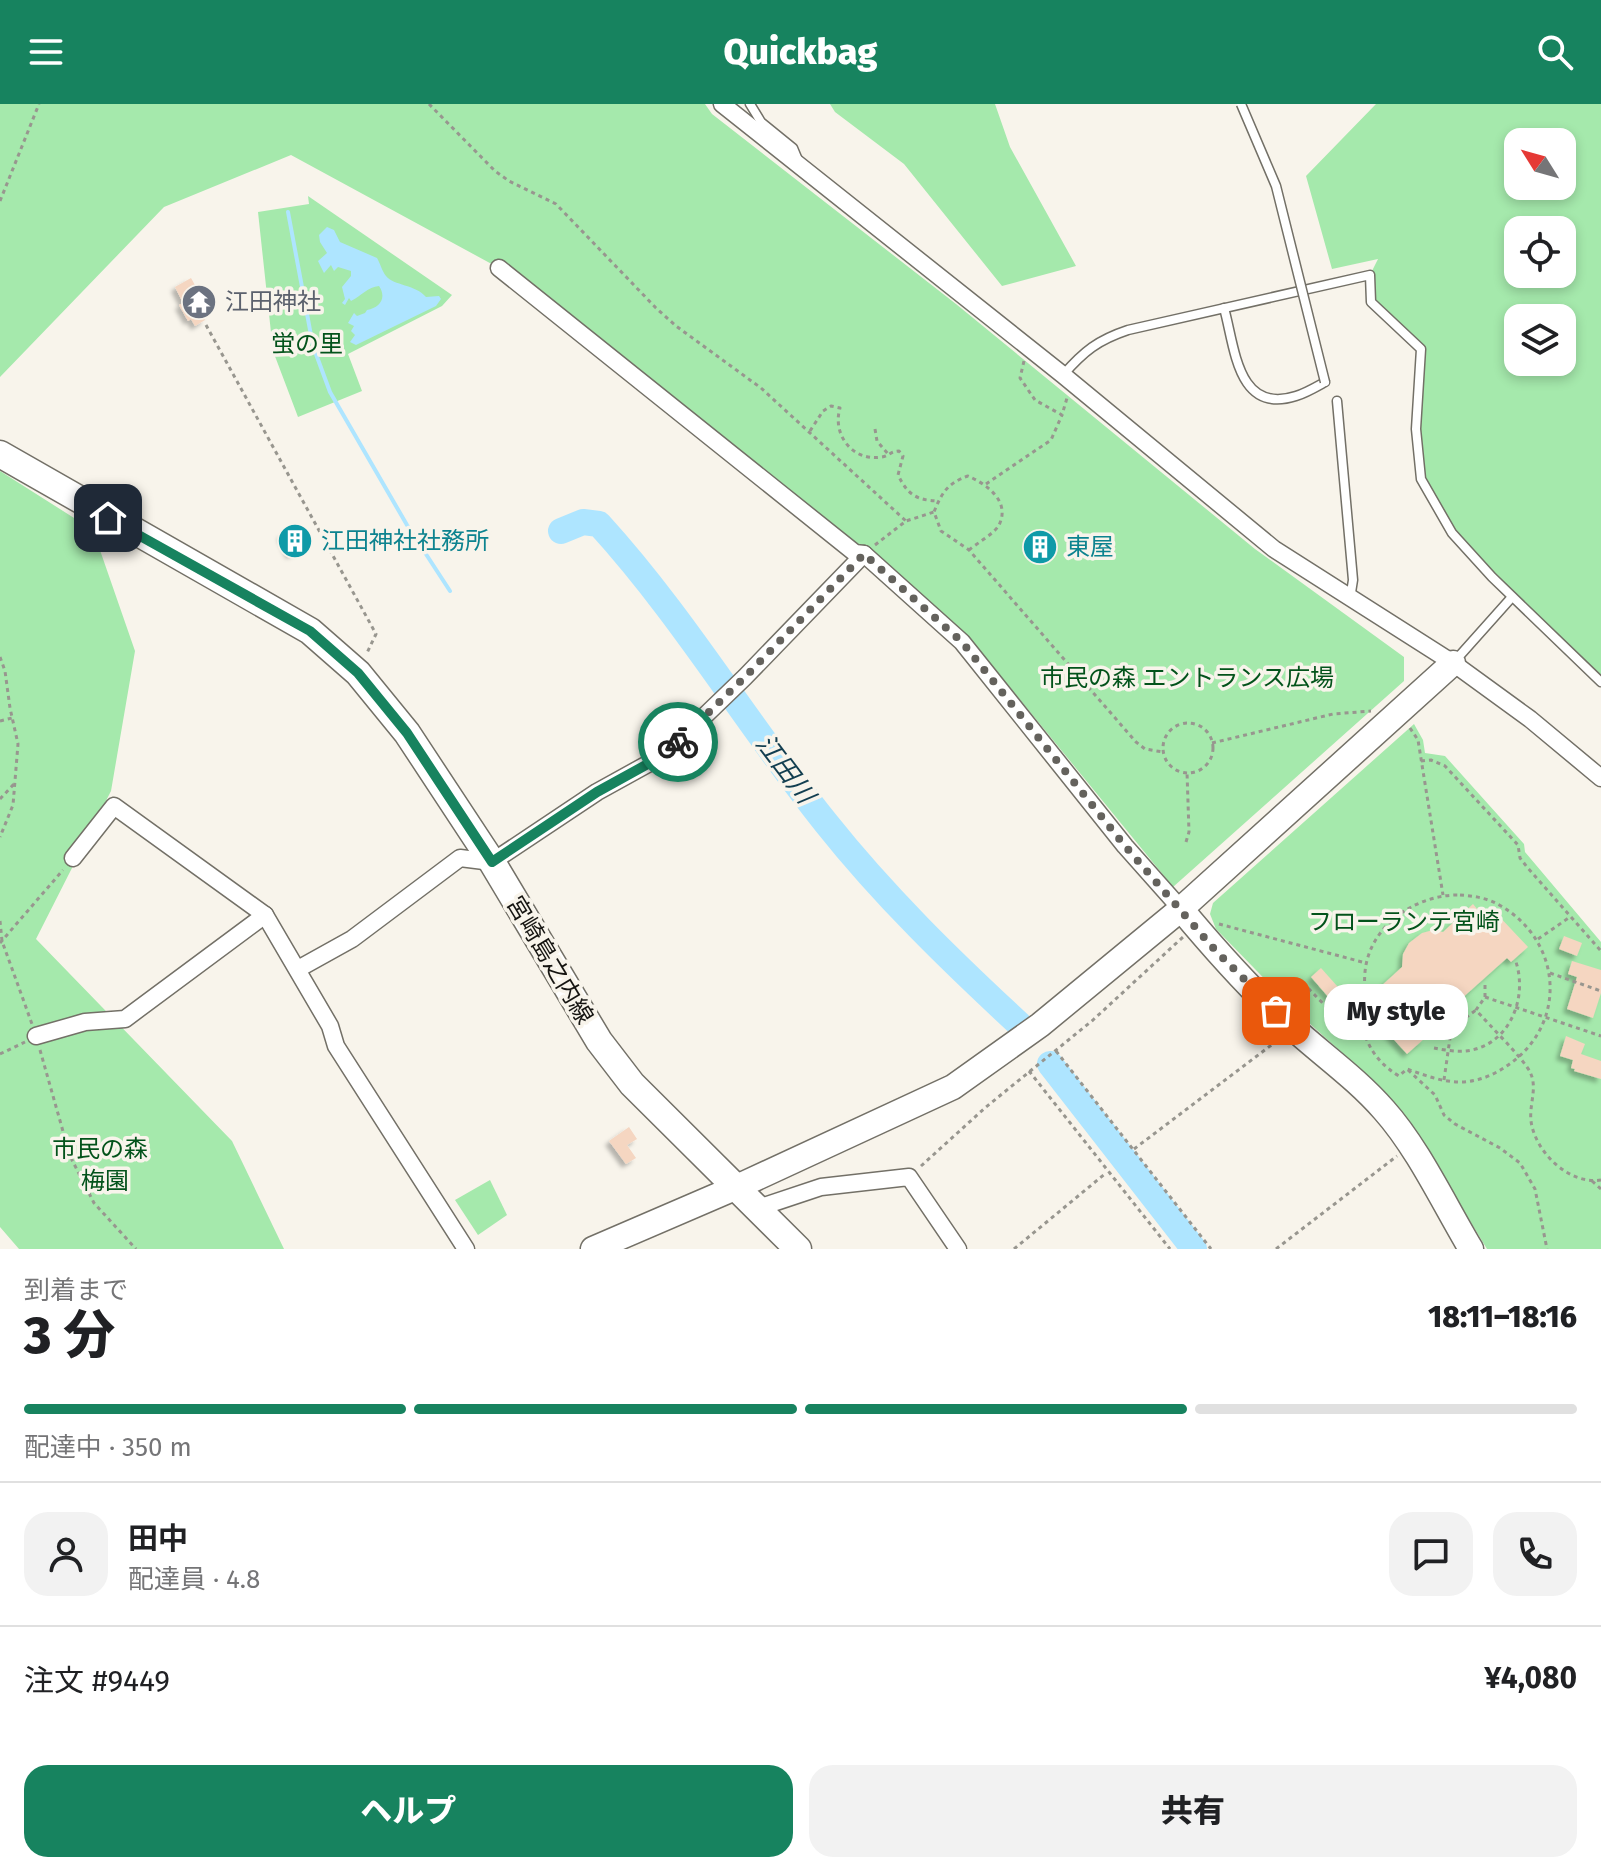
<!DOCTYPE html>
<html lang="ja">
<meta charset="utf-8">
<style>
:root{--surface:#fff;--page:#f2f2f2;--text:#202124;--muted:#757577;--line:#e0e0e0;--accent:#17835f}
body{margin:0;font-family:"Fira Sans","Noto Sans JP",sans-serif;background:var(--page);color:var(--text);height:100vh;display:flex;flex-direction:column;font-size:30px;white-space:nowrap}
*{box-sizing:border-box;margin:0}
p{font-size:26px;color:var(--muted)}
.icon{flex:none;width:44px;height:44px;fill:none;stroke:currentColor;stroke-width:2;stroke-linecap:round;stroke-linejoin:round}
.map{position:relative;height:1145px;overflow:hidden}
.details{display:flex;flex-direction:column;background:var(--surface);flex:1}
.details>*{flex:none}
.needle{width:52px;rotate:307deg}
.fabs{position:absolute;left:1504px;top:24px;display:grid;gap:16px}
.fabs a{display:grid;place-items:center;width:72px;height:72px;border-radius:16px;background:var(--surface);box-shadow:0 4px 12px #0003;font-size:40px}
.pin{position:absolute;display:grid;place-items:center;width:68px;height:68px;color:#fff;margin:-34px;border-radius:16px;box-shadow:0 4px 12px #0006}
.courier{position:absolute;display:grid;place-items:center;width:80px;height:80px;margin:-40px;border:6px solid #17835f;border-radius:50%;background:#fff;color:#222;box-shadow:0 2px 10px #0007}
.bubble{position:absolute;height:56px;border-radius:24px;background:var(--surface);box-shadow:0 4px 12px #0003;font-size:26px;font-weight:800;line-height:56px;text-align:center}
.summary em{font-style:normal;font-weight:800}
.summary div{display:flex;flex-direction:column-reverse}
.summary{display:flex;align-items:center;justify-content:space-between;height:136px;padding:0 24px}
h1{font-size:52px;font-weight:800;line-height:60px}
.bar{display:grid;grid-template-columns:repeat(4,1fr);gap:12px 8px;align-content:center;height:96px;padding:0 24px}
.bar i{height:10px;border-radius:6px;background:var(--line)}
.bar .on{background:var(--accent)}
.bar p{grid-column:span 4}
.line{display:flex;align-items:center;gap:20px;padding:0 24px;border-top:2px solid var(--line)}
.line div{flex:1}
.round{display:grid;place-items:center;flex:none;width:84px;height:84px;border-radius:24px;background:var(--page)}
.cta{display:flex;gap:16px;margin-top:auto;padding:16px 24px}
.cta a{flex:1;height:92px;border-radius:24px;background:var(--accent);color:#fff;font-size:32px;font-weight:800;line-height:92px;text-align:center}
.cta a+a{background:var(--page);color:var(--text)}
header{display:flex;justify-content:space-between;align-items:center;height:104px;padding:0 24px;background:var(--accent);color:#fff;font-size:36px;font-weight:800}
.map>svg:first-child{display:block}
.green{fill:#a5e9ac;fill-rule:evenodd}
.water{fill:#aee5ff}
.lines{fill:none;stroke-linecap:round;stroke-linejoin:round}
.stream{stroke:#aee5ff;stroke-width:4}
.river{stroke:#aee5ff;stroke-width:26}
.building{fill:#f5d6c1;filter:url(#shadow)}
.lane-casing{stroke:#737067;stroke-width:11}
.street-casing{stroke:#737067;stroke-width:19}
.secondary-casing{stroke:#737067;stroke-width:27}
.primary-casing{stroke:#737067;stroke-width:29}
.path{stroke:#98968f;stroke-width:3;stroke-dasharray:4 4;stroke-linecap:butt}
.lane{stroke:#fff;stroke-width:8}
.street{stroke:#fff;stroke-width:16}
.secondary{stroke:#fff;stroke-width:24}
.primary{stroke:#fff;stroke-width:26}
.lane-bridge-casing{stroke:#737067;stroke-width:11;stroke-linecap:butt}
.lane-bridge{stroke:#fff;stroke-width:8}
.done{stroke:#64625d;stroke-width:8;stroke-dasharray:0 14.4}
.route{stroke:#17835f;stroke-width:10}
.labels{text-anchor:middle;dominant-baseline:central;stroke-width:7;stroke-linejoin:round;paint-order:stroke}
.worship-label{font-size:24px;fill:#5b616d;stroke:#f8f4eb;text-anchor:start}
.park-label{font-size:24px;fill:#03531b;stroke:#f8f4eb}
.culture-label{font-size:24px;fill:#0d838f;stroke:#f8f4eb;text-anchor:start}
.street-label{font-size:24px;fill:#151411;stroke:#f8f4eb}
.water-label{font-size:26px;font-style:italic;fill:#123e50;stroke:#f8f4eb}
</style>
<header><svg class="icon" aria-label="menu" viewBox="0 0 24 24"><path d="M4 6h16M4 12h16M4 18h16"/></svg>Quickbag<svg class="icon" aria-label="search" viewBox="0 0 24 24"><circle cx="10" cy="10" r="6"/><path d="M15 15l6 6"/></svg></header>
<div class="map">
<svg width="1601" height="1145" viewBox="0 0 1601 1145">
<defs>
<filter id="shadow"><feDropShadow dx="-4" dy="4" stdDeviation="2" flood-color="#0004"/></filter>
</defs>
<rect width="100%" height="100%" fill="#f8f4eb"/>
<g class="green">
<path d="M0 0H705L712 10 956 200 1255 445 1404 553V577L1173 783 968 532 499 164 291 51 164 103 0 273Z"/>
<path d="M830 0H995L1010 43 1076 162 1002 182 904 60 835 8Z"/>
<path d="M1376 0H1601V578L1452 429 1421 375 1416 325 1421 245 1371 198 1370 171 1378 155 1332 165 1306 72ZM1518 38H1562V82H1518ZM1518 126H1562V170H1518ZM1518 214H1562V258H1518Z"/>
<path d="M308 92 452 191 442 202 348 250 362 287 298 313 273 247 258 108 309 100Z"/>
<path d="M0 367 93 426 135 547 111 687 36 835 232 1037 284 1145H19L0 1123Z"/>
<path d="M1414 620 1423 636 1425 649 1445 652 1524 740 1525 748 1601 838V1145H1487L1415 1027 1397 1003 1373 977 1296 907 1216 825 1210 810 1213 799Z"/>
<path d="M490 1076 507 1111 478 1131 455 1096Z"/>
</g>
<path class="water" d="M327 123 334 126 340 138 377 154C380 159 382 167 386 172 394 182 415 180 426 193L439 192 441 195 436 202 356 241 350 238 355 231 351 227 354 222 348 219 354 209 357 212 365 209 367 206C380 204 387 194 379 182 368 183 361 192 351 197L349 194 345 201 342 199 345 195 342 183 351 172V167L338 163 334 167 331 161 324 169 318 157 327 149 320 138 319 131Z"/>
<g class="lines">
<path class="stream" d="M288 108 313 242 330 288 407 421 450 487"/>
<g class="river">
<path d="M561 427 583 418 599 420C683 512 748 622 826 719 884 792 951 857 1019 920"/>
<path d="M1050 960 1194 1145"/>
</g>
</g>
<g class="building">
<path d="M191 174 200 190 206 186 213 200 205 204 208 210 203 212 205 216 195 222 191 215 188 217 179 201 183 199 175 183Z"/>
<path d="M299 422 308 443 290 451 281 431Z"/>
<path d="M1473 800 1486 816 1495 808 1528 843 1511 858 1507 854 1421 931 1424 935 1407 950 1374 914 1382 907 1369 893 1402 863 1403 850 1409 839 1422 829 1433 826 1443 828Z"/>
<path d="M1564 832 1582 839 1577 852 1559 845Z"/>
<path d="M1572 857 1601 866V889L1593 914 1567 905 1577 873 1568 870Z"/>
<path d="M1321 864 1354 901 1343 910 1311 873Z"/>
<path d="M1566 932 1585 940 1581 950 1601 957V975L1574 967 1575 965 1571 964 1573 956 1560 952Z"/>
<path d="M629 1023 637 1035 627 1041 636 1054 626 1060 609 1037Z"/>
</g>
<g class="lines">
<g class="lane-casing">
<g id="lane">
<path d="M750 0 761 18 793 44 798 56"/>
<path d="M1224 204C1235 243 1237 311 1296 292 1306 289 1316 283 1325 278"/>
<path d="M1063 271C1084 247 1098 236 1128 226L1370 171 1371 198 1421 245 1416 325 1421 375 1452 429 1492 473 1601 578"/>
<path d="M1337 297 1353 476 1350 495"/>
<path d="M1454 558 1512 493"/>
</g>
</g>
<g class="street-casing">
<g id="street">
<path d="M722 0 1063 271 1274 445 1453 559 1530 615 1601 674"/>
<path d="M499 164 855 449 864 450 962 538 1125 742 1181 805"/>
<path d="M73 754 114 702 265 811 330 922 336 942 466 1145"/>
<path d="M298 865 352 835 460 754 492 758 597 688 664 651 745 573 864 450"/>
<path d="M36 932 85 918 125 915 265 811"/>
<path d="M758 1104 821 1083 909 1073 958 1145"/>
</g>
</g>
<g class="secondary-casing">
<g id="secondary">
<path d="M1181 805C1216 847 1252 888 1293 924 1324 952 1357 975 1384 1006 1418 1044 1444 1100 1471 1145"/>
<path d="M593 1145 737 1083 953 983 1040 921 1181 805 1453 559"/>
</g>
</g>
<g class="primary-casing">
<path id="primary" d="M0 350 310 527 358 569 407 629 492 758 599 937 632 980 798 1145"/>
</g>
<g class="path">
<path d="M429 0 495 67 509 77 556 100 656 204 676 222 761 284 906 417"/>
<path d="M0 97 39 0"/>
<path d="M206 221 376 530 366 551"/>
<path d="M1024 257 1020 274 1035 296 1062 311 1067 294"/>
<path d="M875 325 877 337 888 350"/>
<path d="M810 327 823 307 831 302 840 304C832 330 852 358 882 353 889 352 891 347 899 347L903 352 898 371C908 391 916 396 938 397"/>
<path d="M986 380 1051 336 1062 311"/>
<path d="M875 441 906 417 934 408"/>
<path d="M969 446C977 439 994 430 999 421 1011 397 986 380 968 372 948 379 942 388 934 408L941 427 969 446 1136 638 1145 645 1163 648"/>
<path d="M0 553 5 567 10 604 18 640 13 701 0 733"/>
<path d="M0 617 12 614"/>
<circle cx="1188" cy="644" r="25"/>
<path d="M1410 624 1418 636 1443 791"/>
<path d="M1212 639 1333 610 1371 607"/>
<path d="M1421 657 1431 656 1445 662 1518 741 1520 754 1527 763 1601 847"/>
<path d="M0 695 14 680"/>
<path d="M1186 738 1189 728 1187 668"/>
<path d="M1460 791C1474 792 1488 794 1501 802 1561 837 1568 917 1511 959 1496 970 1479 978 1460 978 1442 978 1424 971 1407 965L1399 972C1371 955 1362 932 1358 900L1365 894C1365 886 1364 877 1365 868 1369 822 1416 790 1460 791Z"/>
<path d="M0 817 2 837 32 920"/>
<path d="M1219 820 1366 859"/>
<path d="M1538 835 1570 813"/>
<path d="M0 839 63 766"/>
<path d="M1550 869 1601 887"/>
<path d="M1485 881V893L1476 906C1488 920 1523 954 1530 968 1538 984 1529 1000 1531 1017 1535 1048 1569 1081 1601 1076"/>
<path d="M1485 893 1601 932"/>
<path d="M1290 895 1306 882 1351 928 1365 935"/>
<path d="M1449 912H1468L1476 906"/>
<path d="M1434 944C1444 946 1456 948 1466 947 1509 942 1528 895 1516 858"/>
<path d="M40 946 70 1052 94 1099 136 1145"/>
<path d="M1056 947 1211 1145"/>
<path d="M0 950 25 938"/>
<path d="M1408 966 1435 991 1444 1011 1455 1020 1500 1044 1520 1059 1535 1085 1547 1145"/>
<path d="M1029 967 1170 1145"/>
<path d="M1444 976 1453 913"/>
<path d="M1134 1045 1278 936"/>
<path d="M921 1062 986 1003 1093 916 1183 833"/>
<path d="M1592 1077 1601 1085"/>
<path d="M1014 1145 1106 1069"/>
<path d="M1276 1145 1397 1052"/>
</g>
<use href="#lane" class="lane"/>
<use href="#street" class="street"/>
<use href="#secondary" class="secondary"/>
<use href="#primary" class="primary"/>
<g class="lane-bridge-casing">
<path id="lane-bridge" d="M1241 0 1276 82 1325 278"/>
</g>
<use href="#lane-bridge" class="lane-bridge"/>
</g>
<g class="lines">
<path class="done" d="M678 638 745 573 864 450 962 538 1125 742 1215 846 1276 907"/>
<path class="route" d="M108 414 310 527 358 569 407 629 492 758 597 688 664 651 678 638"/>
</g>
<defs>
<g id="temple-disc" transform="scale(1.8)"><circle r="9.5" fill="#6b7280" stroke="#f8f4eb"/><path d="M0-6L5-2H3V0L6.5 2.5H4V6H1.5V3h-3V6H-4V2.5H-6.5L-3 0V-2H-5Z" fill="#fff"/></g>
<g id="building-disc" transform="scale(1.8)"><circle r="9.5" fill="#0f9aa8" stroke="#f8f4eb"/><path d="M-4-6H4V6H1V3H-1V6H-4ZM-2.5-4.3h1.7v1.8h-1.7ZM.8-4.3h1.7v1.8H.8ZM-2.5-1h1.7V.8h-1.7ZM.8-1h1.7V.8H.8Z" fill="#fff"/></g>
</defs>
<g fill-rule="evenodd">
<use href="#temple-disc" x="199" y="198"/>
<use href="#building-disc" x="295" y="437"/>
<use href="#building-disc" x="1040" y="443"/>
</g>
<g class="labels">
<g class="worship-label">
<text x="225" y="198">江田神社</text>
</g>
<g class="park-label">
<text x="307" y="240">蛍の里</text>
<text x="1187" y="574">市民の森 エントランス広場</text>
<text x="1404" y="818">フローランテ宮崎</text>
<text x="100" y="1045">市民の森</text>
<text x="105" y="1077">梅園</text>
</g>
<g class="culture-label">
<text x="321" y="437">江田神社社務所</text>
<text x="1066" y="443">東屋</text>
</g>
<g class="street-label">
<text transform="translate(550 856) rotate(59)">宮崎島之内線</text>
</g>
<g class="water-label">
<text transform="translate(785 665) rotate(53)">江田川</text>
</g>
</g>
</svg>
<div class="fabs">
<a><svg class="needle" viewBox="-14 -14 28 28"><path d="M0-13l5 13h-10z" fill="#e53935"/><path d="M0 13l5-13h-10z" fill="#757577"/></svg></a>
<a><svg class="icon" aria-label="locate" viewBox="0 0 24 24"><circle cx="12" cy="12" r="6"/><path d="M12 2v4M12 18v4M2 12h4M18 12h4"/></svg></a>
<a><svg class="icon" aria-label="layers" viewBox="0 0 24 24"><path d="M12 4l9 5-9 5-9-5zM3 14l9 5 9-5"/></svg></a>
</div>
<div class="pin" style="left:1276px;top:907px;background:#ea580c"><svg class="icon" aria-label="bag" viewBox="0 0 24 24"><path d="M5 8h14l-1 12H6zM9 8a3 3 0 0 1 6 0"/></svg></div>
<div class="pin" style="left:108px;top:414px;background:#1f2937"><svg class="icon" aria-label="home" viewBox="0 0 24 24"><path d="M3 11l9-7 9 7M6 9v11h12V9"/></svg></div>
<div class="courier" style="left:678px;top:638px"><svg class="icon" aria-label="bike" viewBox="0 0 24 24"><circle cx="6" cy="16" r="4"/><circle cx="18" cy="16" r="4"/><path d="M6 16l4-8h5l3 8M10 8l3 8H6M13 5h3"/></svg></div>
<div class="bubble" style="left:1324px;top:880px;width:144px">My style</div>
</div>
<section class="details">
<div class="summary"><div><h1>3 分</h1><p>到着まで</p></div><em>18:11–18:16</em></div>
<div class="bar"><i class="on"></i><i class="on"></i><i class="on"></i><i></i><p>配達中 · 350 m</p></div>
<div class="line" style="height:144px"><a class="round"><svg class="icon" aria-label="person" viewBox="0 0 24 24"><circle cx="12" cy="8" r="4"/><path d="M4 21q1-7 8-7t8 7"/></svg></a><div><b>田中</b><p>配達員 · 4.8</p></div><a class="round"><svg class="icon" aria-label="chat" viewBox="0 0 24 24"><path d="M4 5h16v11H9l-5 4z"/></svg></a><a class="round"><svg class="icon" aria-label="phone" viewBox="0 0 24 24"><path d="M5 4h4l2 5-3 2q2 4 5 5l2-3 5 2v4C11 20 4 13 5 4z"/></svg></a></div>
<div class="line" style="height:104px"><div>注文 #9449</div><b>¥4,080</b></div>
<div class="cta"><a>ヘルプ</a><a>共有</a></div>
</section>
